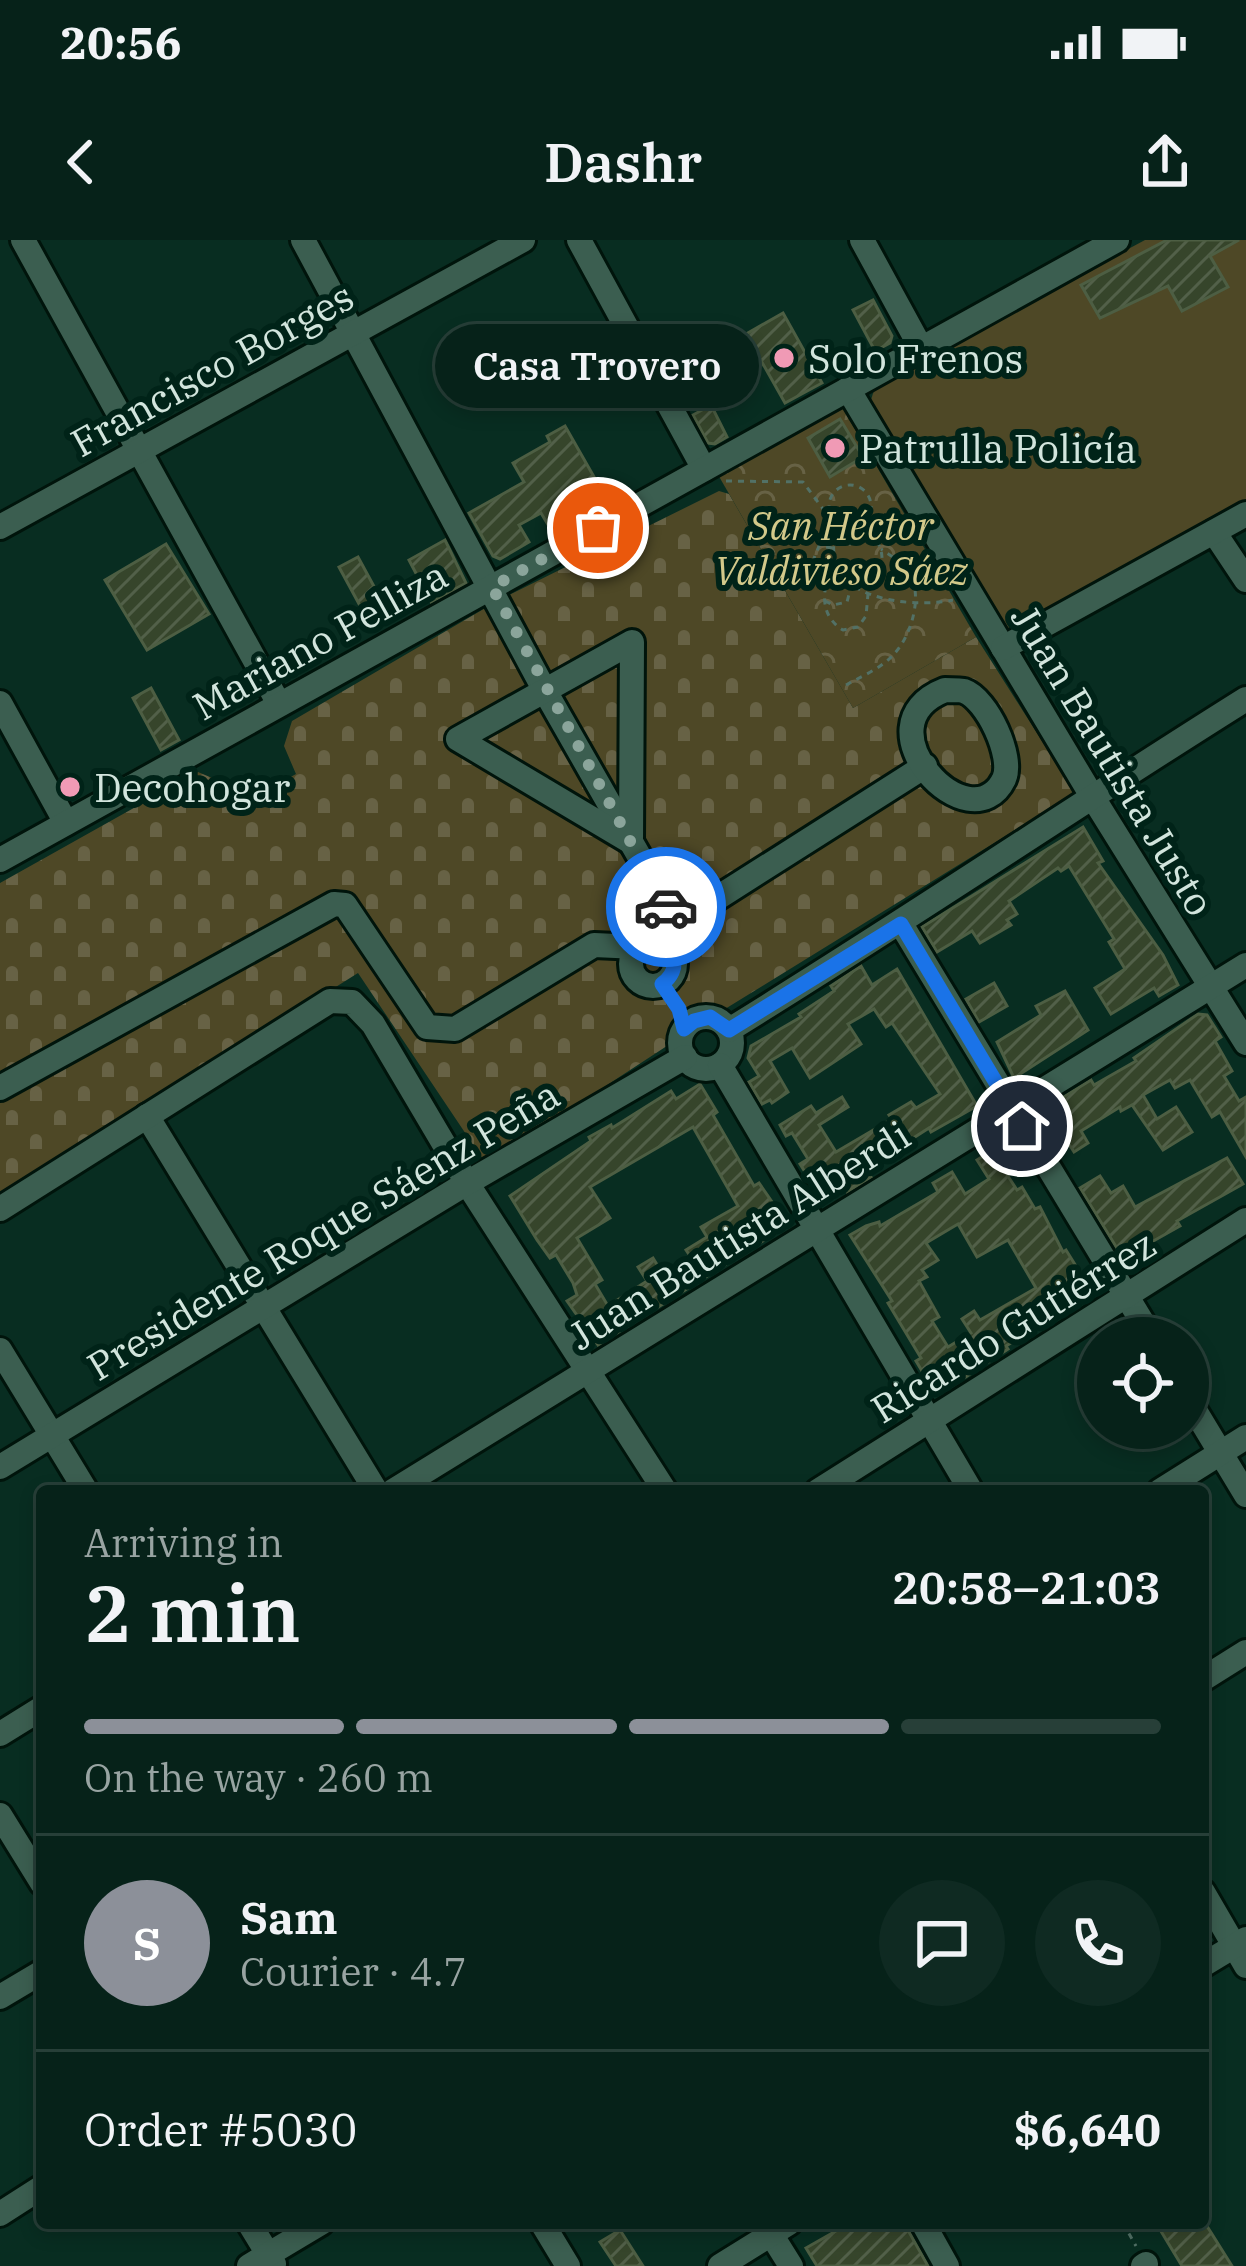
<!DOCTYPE html>
<meta charset="utf-8">
<style>
:root{--surface:#062219;--page:#0f2a22;--text:#f1f3f6;--muted:#98a4a2;--line:#273f38;--accent:#8c9099}
body{margin:0;font-family:"IBM Plex Serif",serif;background:var(--page);color:var(--text);height:100vh;display:flex;flex-direction:column;font-size:45px;white-space:nowrap}
*{box-sizing:border-box;margin:0}
p{font-size:39px;color:var(--muted)}
.icon{flex:none;width:66px;height:66px;fill:none;stroke:currentColor;stroke-width:2;stroke-linecap:round;stroke-linejoin:round}
.map{position:relative;flex:1;overflow:hidden}
.sheet{position:absolute;left:36px;top:1245px;width:1173px;height:744px;display:flex;flex-direction:column;background:var(--surface);border-radius:12px;box-shadow:0 6px 18px #0003,0 0 0 3px var(--line)}
.sheet>*{flex:none}
.controls{position:absolute;left:1077px;top:1077px;display:grid;gap:24px}
.controls a{display:grid;place-items:center;width:132px;height:132px;border-radius:50%;background:var(--surface);box-shadow:0 6px 18px #0003,0 0 0 3px var(--line);font-size:60px}
.pin{position:absolute;display:grid;place-items:center;width:102px;height:102px;color:#fff;margin:-51px;border:6px solid #fff;border-radius:50%;box-shadow:0 3px 12px #0007}
.courier{position:absolute;display:grid;place-items:center;width:120px;height:120px;margin:-60px;border:9px solid #1a73e8;border-radius:50%;background:#fff;color:#222;box-shadow:0 3px 15px #0007}
.bubble{position:absolute;height:84px;border-radius:42px;background:var(--surface);box-shadow:0 6px 18px #0003,0 0 0 3px var(--line);font-size:39px;font-weight:600;line-height:84px;text-align:center}
.head em{font-style:normal;font-weight:600}
.head div{display:flex;flex-direction:column-reverse}
.head{display:flex;align-items:center;justify-content:space-between;height:204px;padding:0 48px}
h1{font-size:78px;font-weight:600;line-height:90px}
.bar{display:grid;grid-template-columns:repeat(4,1fr);gap:18px 12px;align-content:center;height:144px;padding:0 48px}
.bar i{height:15px;border-radius:9px;background:var(--line)}
.bar .current{background:var(--accent)}
.bar p{grid-column:span 4}
.line{display:flex;align-items:center;gap:30px;padding:0 48px;border-top:3px solid var(--line)}
.line div{flex:1}
.round{display:grid;place-items:center;flex:none;width:126px;height:126px;border-radius:63px;background:var(--page)}
.status{display:flex;justify-content:space-between;align-items:center;height:84px;padding:0 60px;background:var(--surface);direction:ltr}
.status svg{height:33px;fill:currentColor}
header{display:flex;justify-content:space-between;align-items:center;height:156px;padding:0 48px;background:var(--surface);font-size:54px;font-weight:600}
.map>svg:first-child{display:block}
.cemetery{fill:url(#cemetery-stones)}
.park{fill:url(#park-crowns)}
.pitch{fill:#4e4826}
.building{fill:url(#building-hatch);stroke:#4d5e43;stroke-width:3;fill-rule:evenodd}
.lines{fill:none;stroke-linecap:round;stroke-linejoin:round}
.minor-casing{stroke:#00140b;stroke-width:30}
.path{stroke:#527166;stroke-width:3;stroke-dasharray:6 6;stroke-linecap:butt}
.minor{stroke:#3b5e50;stroke-width:24}
.done{stroke:#8ba59b;stroke-width:12;stroke-dasharray:0 21.6}
.route{stroke:#1a73e8;stroke-width:15}
.poi-dot{fill:#f09ab5;stroke:#002318;stroke-width:4.5}
.labels{text-anchor:middle;dominant-baseline:central;stroke-width:12;stroke-linejoin:round;paint-order:stroke}
.poi-label{font-size:39px;fill:#d2e5dd;stroke:#002318;text-anchor:start}
.street-label{font-size:39px;fill:#d2e5dd;stroke:#002318}
.park-label{font-size:39px;font-style:italic;fill:#d3c98a;stroke:#002318}
</style>
<div class="status"><b>20:56</b><svg viewBox="0 0 49 12"><path d="M0 12V9h3v3zM5 12V6h3v6zM10 12V3h3v9zM15 12V0h3v12zM26 1h20v11H26zM47 4h2v5h-2z"/></svg></div>
<header><svg class="icon" aria-label="back" viewBox="0 0 24 24"><path d="M15 5l-7 7 7 7"/></svg>Dashr<svg class="icon" aria-label="share" viewBox="0 0 24 24"><path d="M12 15V3M7 8l5-5 5 5M5 13v7h14v-7"/></svg></header>
<div class="map">
<svg width="1246" height="2026" viewBox="0 0 1246 2026">
<defs>
<pattern id="cemetery-stones" width="16" height="16" patternUnits="userSpaceOnUse" patternTransform="scale(3)"><rect width="16" height="16" fill="#4e4826"/><path d="M2 7V4a2 2 0 0 1 4 0v3zM10 15v-3a2 2 0 0 1 4 0v3z" fill="#676245"/></pattern>
<pattern id="park-crowns" width="20" height="18" patternUnits="userSpaceOnUse" patternTransform="scale(3)"><rect width="20" height="18" fill="#4e4826"/><path d="M2 6a3 3 0 1 1 6 0M12 15a3 3 0 1 1 6 0" fill="none" stroke="#676245"/></pattern>
<pattern id="building-hatch" width="6" height="6" patternUnits="userSpaceOnUse" patternTransform="scale(3)"><rect width="6" height="6" fill="#36452b"/><path d="M-1 1l2-2M0 6l6-6M5 7l2-2" fill="none" stroke="#526049"/></pattern>
</defs>
<rect width="100%" height="100%" fill="#082d21"/>
<path class="cemetery" d="M719 251 729 254 853 468 976 397 1075 553 699 785 486 924 358 733 0 958V643L198 532 224 543 240 565 296 534 284 506 292 481 499 360Z"/>
<path class="park" d="M838 160 976 397 853 468 717 233Z"/>
<path class="pitch" d="M1145 0H1246V261L1010 396 870 163 876 144Z"/>
<g class="building">
<path d="M1167 0H1239L1210 16 1228 47 1182 71 1168 46 1100 78 1081 45Z"/>
<path d="M873 60 892 96 890 103 875 111 853 70Z"/>
<path d="M783 73 822 143 785 163 746 94Z"/>
<path d="M711 165 727 197 715 204 708 203 693 175Z"/>
<path d="M840 179 863 217 830 237 808 198Z"/>
<path d="M565 186 606 258 550 288 541 273 519 285 529 302 500 319 493 316 469 273 524 242 513 223 550 202 547 196Z"/>
<path d="M445 300 466 343 431 362 409 320Z"/>
<path d="M166 304 209 374 147 410 105 340Z"/>
<path d="M358 317 390 376 371 386 339 327Z"/>
<path d="M151 448 179 500 161 510 133 458Z"/>
<path d="M1083 587 1103 621 1098 623 1163 715 1178 745 1159 756 1154 748 1111 774 1095 748 1125 729 1109 702 1114 699 1069 626 1061 631 1058 628 1009 661 1017 674 1007 680 1011 685 980 703 972 691 937 712 922 687Z"/>
<path d="M861 726 872 745 897 729 977 866 931 892 929 888 865 929 871 937 847 952 833 930 812 943 800 924 808 919 792 893 786 896 780 885 811 866 816 873 842 857 848 867 819 885 836 912 892 879 889 875 911 862 916 868 940 854 892 783 886 787 874 769 848 784 861 804 810 838 792 808 770 821 788 852 772 863 770 860 762 864 749 842 759 836 748 818 751 806 801 777 799 774 834 751 831 746Z"/>
<path d="M994 743 1007 766 979 782 966 759Z"/>
<path d="M1065 751 1088 790 1014 838 997 802 1041 775 1036 766Z"/>
<path d="M1198 774 1207 775 1221 797 1215 801 1232 831 1224 836 1239 861 1246 857V917L1220 872 1212 877 1190 840 1175 848 1170 840 1143 855 1157 879 1176 867 1192 892 1163 910 1132 865 1121 871 1120 867 1081 891 1088 903 1074 912 1067 901 1056 908 1036 874 1091 840 1094 845 1136 821 1134 818Z"/>
<path d="M700 844 717 872 713 875 754 946 759 943 788 985 598 1105 567 1061 577 1055 573 1043 556 1015 550 1018 537 1000 510 956 591 901 589 897 611 885 612 888 671 851 676 859ZM693 887 738 966 701 987 707 997 686 1010 692 1019 664 1036 653 1018 638 1027 647 1041 608 1066 595 1044 602 1040 577 998 610 978 590 947Z"/>
<path d="M999 906 1006 907 1015 923 1004 930 1017 950 1022 947 1035 969 1040 967 1063 1012 1066 1010 1089 1047 1088 1057 1006 1106 1008 1109 949 1148 931 1146 916 1121 921 1118 888 1063 892 1061 850 995 866 986 879 982 880 986 938 952 933 943 952 932 965 954 989 939 977 920ZM958 984 977 1017 1008 1000 1036 1048 980 1080 974 1071 962 1079 971 1093 948 1107 932 1081 939 1077 919 1041 927 1037 922 1030 938 1020 926 1003Z"/>
<path d="M1227 918 1243 944 1177 981 1180 986 1123 1018 1080 948 1100 936 1111 953 1123 946 1135 967Z"/>
<path d="M850 1983H904L928 2026H817L806 2008Z"/>
<path d="M1156 1983H1205L1232 2026H1182Z"/>
<path d="M620 1990 643 2026H616L600 2002Z"/>
</g>
<g class="lines">
<g class="minor-casing">
<g id="minor">
<path d="M23 0 279 464"/>
<path d="M303 0 545 451 663 658C675 671 683 673 700 669L925 526"/>
<path d="M579 0 704 229"/>
<path d="M862 0 921 108"/>
<path d="M848 149 1092 556 1246 803"/>
<path d="M0 287 523 0"/>
<path d="M1214 292 1246 340"/>
<path d="M632 402 631 602 458 499Z"/>
<path d="M1003 408 1246 274"/>
<path d="M945 450C948 450 961 450 964 451 987 459 1014 517 1004 539 971 607 855 485 945 450Z"/>
<path d="M0 463 66 583"/>
<path d="M0 620 1117 0"/>
<path d="M901 684 1152 1098"/>
<circle cx="653" cy="724" r="22"/>
<circle cx="706" cy="803" r="26"/>
<path d="M729 790C903 683 1072 568 1246 459"/>
<path d="M720 825 971 1251"/>
<path d="M0 848 334 664 345 665 427 787 455 789 594 705 638 707"/>
<path d="M147 876 376 1251"/>
<path d="M0 969 330 761 352 762 373 784 467 943 665 1251"/>
<path d="M0 1110 86 1251"/>
<path d="M1188 1159 1246 1255"/>
<path d="M0 1227 467 943 685 817"/>
<path d="M393 1251 1246 725"/>
<path d="M818 1251 1246 980"/>
<path d="M1160 1251 1246 1197"/>
<path d="M1203 1439 1246 1412"/>
<path d="M0 1494 42 1468"/>
<path d="M0 1575 42 1643"/>
<path d="M1203 1652 1246 1726"/>
<path d="M1203 1725 1246 1699"/>
<path d="M0 1757 42 1732"/>
<path d="M0 1974 42 1947"/>
<path d="M249 1983 274 2024"/>
<path d="M542 1983 568 2026"/>
<path d="M923 1983 947 2026"/>
<path d="M771 1994 791 2026"/>
<path d="M249 2026 321 1983"/>
<path d="M720 2026 789 1983"/>
<path d="M1143 2026 1146 2024"/>
</g>
</g>
<g class="path">
<path d="M726 241 803 242 835 285 819 306"/>
<circle cx="850" cy="266" r="21"/>
<path d="M870 277 874 296"/>
<path d="M838 284 834 288C834 300 832 316 837 327 854 363 920 367 953 360"/>
<path d="M835 299 850 304 853 290"/>
<path d="M832 308 819 306 814 318 822 326 834 323"/>
<path d="M834 324C822 347 818 375 843 390L858 387 866 376 868 354"/>
<path d="M844 333 868 336 882 322C883 300 870 293 851 288"/>
<path d="M825 361 833 365 847 362 852 343"/>
<path d="M846 445C862 436 882 428 894 414 911 396 923 357 910 334 903 322 891 316 881 309"/>
<path d="M1123 1983 1136 2006"/>
</g>
<use href="#minor" class="minor"/>
</g>
<g class="lines">
<path class="done" d="M598 288 492 347 666 667"/>
<path class="route" d="M666 667C668 682 666 693 652 701 676 707 682 729 662 744L679 769 684 789 694 781 710 777 729 790 901 684 1022 886"/>
</g>
<g class="poi-dot">
<circle cx="784" cy="118" r="12"/>
<circle cx="835" cy="208" r="12"/>
<circle cx="70" cy="547" r="12"/>
</g>
<g class="labels">
<g class="poi-label">
<text x="808" y="118">Solo Frenos</text>
<text x="859" y="208">Patrulla Policía</text>
<text x="94" y="547">Decohogar</text>
</g>
<g class="street-label">
<text transform="translate(212 129) rotate(-29)">Francisco Borges</text>
<text transform="translate(320 400) rotate(-29)">Mariano Pelliza</text>
<text transform="translate(1113 520) rotate(59)">Juan Bautista Justo</text>
<text transform="translate(323 990) rotate(-31)">Presidente Roque Sáenz Peña</text>
<text transform="translate(739 995) rotate(-32)">Juan Bautista Alberdi</text>
<text transform="translate(1013 1086) rotate(-32)">Ricardo Gutiérrez</text>
</g>
<g class="park-label">
<text x="841" y="285">San Héctor<tspan x="841" dy="45">Valdivieso Sáez</tspan></text>
</g>
</g>
</svg>
<div class="controls">
<a><svg class="icon" aria-label="locate" viewBox="0 0 24 24"><circle cx="12" cy="12" r="6"/><path d="M12 2v4M12 18v4M2 12h4M18 12h4"/></svg></a>
</div>
<div class="pin" style="left:598px;top:288px;background:#ea580c"><svg class="icon" aria-label="bag" viewBox="0 0 24 24"><path d="M5 8h14l-1 12H6zM9 8a3 3 0 0 1 6 0"/></svg></div>
<div class="pin" style="left:1022px;top:886px;background:#1f2937"><svg class="icon" aria-label="home" viewBox="0 0 24 24"><path d="M3 11l9-7 9 7M6 9v11h12V9"/></svg></div>
<div class="courier" style="left:666px;top:667px"><svg class="icon" aria-label="car" viewBox="0 0 24 24"><path d="M5 17H2v-5l4-1 3-4h7l3 4 3 1v5h-3M9 17h6M6 11h13"/><circle cx="7" cy="17" r="2"/><circle cx="17" cy="17" r="2"/></svg></div>
<div class="bubble" style="left:435px;top:84px;width:324px">Casa Trovero</div>
<section class="sheet">
<div class="head"><div><h1>2 min</h1><p>Arriving in</p></div><em>20:58–21:03</em></div>
<div class="bar"><i class="current"></i><i class="current"></i><i class="current"></i><i></i><p>On the way · 260 m</p></div>
<div class="line" style="height:216px"><b class="round" style="background:var(--accent);color:#fff">S</b><div><b>Sam</b><p>Courier · 4.7</p></div><a class="round"><svg class="icon" aria-label="chat" viewBox="0 0 24 24"><path d="M4 5h16v11H9l-5 4z"/></svg></a><a class="round"><svg class="icon" aria-label="phone" viewBox="0 0 24 24"><path d="M5 4h4l2 5-3 2q2 4 5 5l2-3 5 2v4C11 20 4 13 5 4z"/></svg></a></div>
<div class="line" style="height:156px"><div>Order #5030</div><b>$6,640</b></div>
</section>
</div>
